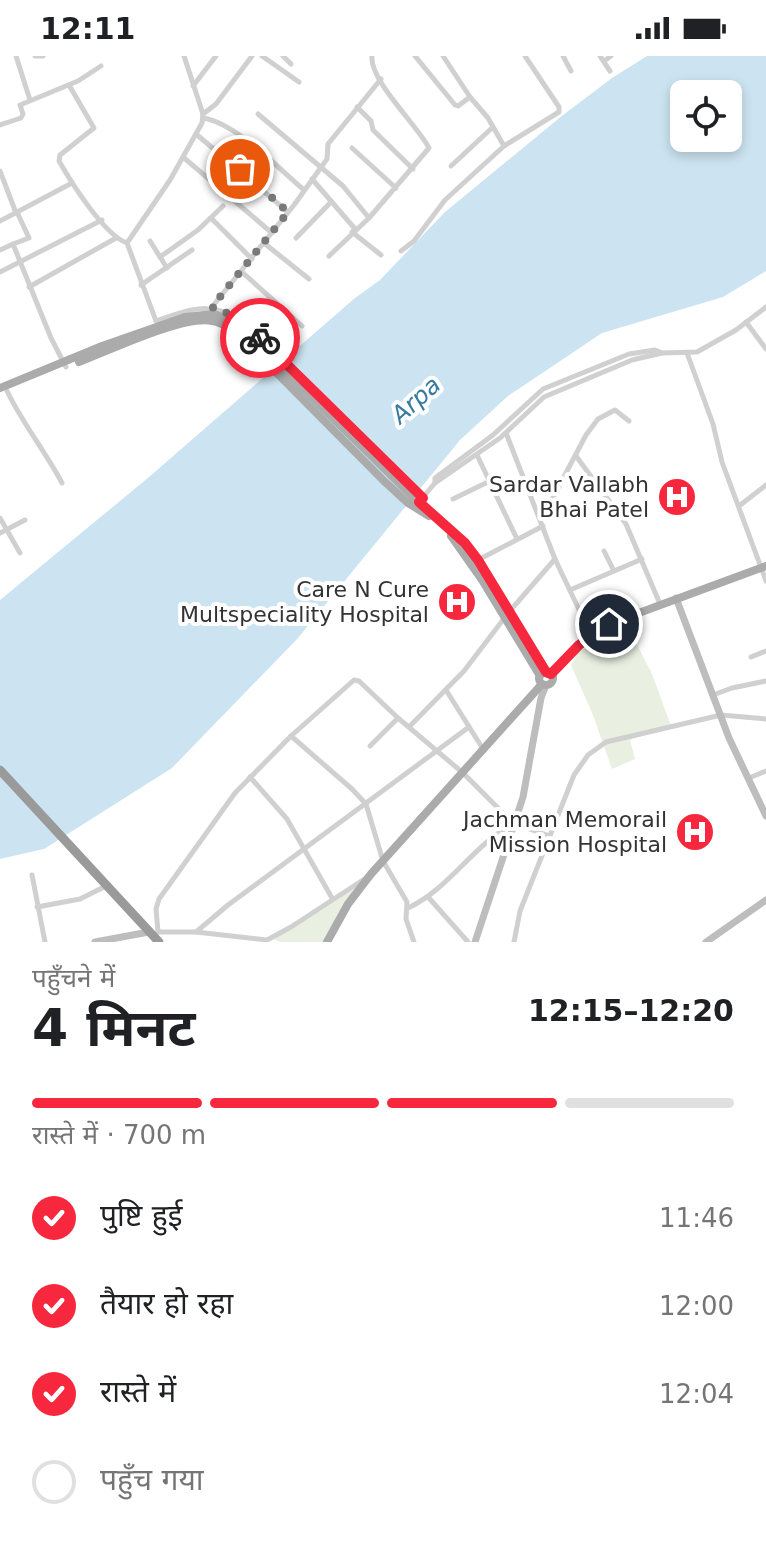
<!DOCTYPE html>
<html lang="hi">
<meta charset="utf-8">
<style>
:root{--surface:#fff;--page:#f2f2f2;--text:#202124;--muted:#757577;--line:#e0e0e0;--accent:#f7283d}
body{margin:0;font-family:"DejaVu Sans","Noto Sans Devanagari",sans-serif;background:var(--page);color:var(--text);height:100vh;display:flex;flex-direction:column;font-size:30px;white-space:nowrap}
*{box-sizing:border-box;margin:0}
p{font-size:26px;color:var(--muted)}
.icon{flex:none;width:44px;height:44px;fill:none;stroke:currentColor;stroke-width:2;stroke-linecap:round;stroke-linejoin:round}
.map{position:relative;height:886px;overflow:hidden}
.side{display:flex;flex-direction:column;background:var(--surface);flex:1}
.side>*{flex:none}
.buttons{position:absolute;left:670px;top:24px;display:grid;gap:16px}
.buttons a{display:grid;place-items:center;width:72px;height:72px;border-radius:12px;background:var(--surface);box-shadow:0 4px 12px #0003;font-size:40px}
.pin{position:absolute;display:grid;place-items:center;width:68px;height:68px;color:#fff;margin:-34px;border:4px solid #fff;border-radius:50%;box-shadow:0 2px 8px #0007}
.courier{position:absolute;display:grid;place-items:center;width:80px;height:80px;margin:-40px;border:6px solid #f7283d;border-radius:50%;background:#fff;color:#222;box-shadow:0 2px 10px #0007}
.headline em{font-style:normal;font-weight:700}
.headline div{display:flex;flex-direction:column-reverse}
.headline{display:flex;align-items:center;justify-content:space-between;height:136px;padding:0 32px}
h1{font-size:52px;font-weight:700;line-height:60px}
.bar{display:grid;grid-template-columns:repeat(4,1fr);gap:12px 8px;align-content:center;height:96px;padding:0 32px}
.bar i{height:10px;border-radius:6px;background:var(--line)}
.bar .on{background:var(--accent)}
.bar p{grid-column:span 4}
ol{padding:0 32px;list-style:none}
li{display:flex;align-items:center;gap:24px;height:88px}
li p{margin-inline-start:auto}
li .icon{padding:8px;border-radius:50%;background:var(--accent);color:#fff;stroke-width:4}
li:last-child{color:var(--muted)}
li i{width:44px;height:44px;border:4px solid var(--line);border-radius:50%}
.status{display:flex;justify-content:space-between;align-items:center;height:56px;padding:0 40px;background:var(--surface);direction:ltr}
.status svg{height:22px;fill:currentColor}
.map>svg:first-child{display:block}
.green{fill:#e9f0e1}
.water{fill:#cce4f1;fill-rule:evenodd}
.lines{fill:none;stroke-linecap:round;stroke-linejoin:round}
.street{stroke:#d0d0d0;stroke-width:5}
.secondary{stroke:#bdbdbd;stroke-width:7}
.primary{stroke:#ababab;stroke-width:8}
.highway{stroke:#9a9a9a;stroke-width:9}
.done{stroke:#7a7a7a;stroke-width:8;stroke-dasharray:0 14.4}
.route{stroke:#f7283d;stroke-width:10}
.labels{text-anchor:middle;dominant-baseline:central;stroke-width:8;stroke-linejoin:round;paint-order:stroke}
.poi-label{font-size:22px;fill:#333;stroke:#fff;text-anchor:end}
.water-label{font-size:24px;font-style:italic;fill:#367aa0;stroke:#fff}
</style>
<div class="status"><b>12:11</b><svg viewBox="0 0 49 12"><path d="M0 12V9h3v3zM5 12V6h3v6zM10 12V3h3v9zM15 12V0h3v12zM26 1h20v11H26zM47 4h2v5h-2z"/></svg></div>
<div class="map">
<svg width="766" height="886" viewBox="0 0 766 886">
<rect width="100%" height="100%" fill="#fff"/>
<g class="green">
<path d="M628 571 652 618 671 670 630 684 635 703 612 713 593 659 571 609 578 596Z"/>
<path d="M356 830 323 886H280L273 883Z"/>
</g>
<path class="water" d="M647 0H766V215L723 241 602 277 508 340 460 384 298 582 172 712 44 793 0 803V544L149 421 355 242 380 224 445 156 563 59 612 22ZM684 38H728V82H684Z"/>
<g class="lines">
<g class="street">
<path d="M16 0 30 44"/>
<path d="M35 0H43"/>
<path d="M262 0 299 26"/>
<path d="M283 0 291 8"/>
<path d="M415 0 455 49 458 50 470 41"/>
<path d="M443 0 470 41 488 62 504 90"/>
<path d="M563 0 571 15"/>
<path d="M600 0 610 15"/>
<path d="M604 5 611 0"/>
<path d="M69 29 94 72 60 99 59 105C71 126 104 179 127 187"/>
<path d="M193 30 216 0"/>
<path d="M357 51 371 65 373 74 413 113"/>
<path d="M203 58 216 48 252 0"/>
<path d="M258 58 343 130 369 162"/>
<path d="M203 62C236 67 279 113 304 134"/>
<path d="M0 69 21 62 23 58 20 49 78 25 101 10"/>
<path d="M196 78 288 156"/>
<path d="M352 92 396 132"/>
<path d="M183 101 272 177"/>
<path d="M451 110 493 71"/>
<path d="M0 115 16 157"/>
<path d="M312 123 356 174"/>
<path d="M17 156 29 182 13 188 51 282 66 311"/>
<path d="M211 162 252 203"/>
<path d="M0 165 72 127"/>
<path d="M352 176 381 199"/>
<path d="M296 182 331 146"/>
<path d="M150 185 167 212"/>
<path d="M264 187 309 223"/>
<path d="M0 194 13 188"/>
<path d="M401 195 414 185 445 144 504 90 559 56V51L525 0"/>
<path d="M329 200 369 162 429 92C418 70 369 24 372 0"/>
<path d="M160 201 198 174 223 150"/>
<path d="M0 216 102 164"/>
<path d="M242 216 302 270"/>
<path d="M141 229 192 194"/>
<path d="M29 231 116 182"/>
<path d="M212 251 294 149 327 103 328 88 381 23"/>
<path d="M156 265C195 251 219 243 252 274L423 442"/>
<path d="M156 265 127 187 170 124 202 67 203 58 184 0"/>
<path d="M746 266 766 293"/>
<path d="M687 297 713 368 722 406 766 525"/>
<path d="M7 335C23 368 45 395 62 427"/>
<path d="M506 377 555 503 591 579"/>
<path d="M477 399 517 483"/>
<path d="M576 400 626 468 660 548"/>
<path d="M435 427 500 382 544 341 632 304 662 297"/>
<path d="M453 443 490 425"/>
<path d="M419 446 435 427V422L493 379 543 333 629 298 655 294 662 297 697 296 736 274 766 251"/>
<path d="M739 450 766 429"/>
<path d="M540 461 547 453 586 379 598 363 615 354 629 365"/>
<path d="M0 462 20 497"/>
<path d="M0 477 25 464"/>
<path d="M604 495 614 515"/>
<path d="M478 504 543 470"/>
<path d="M570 534 642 503"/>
<path d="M751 601 766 595"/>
<path d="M446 634 483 693"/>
<path d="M713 639 732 632 766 625"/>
<path d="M409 671 464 615 509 556 555 503"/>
<path d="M291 680 352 733 366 748 383 805 407 846 406 863 414 886"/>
<path d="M370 690 398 662"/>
<path d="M250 721 287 763 332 842"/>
<path d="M749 722 766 715"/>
<path d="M32 819 45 886"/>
<path d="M429 842 468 886"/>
<path d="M37 851 80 843 106 830"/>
<path d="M408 852C449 833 473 789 513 768"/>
<path d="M158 876 156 853 159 843 235 737 291 680 354 624 359 625 398 662 463 717 514 768 550 780"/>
<path d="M158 876H196L267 884 291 871 366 822"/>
<path d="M196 876 228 849 469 671"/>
<path d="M514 886 520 855 574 719 588 699 606 686 721 659 766 663"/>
</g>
<g class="secondary">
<path d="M676 542 729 682 766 760"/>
<path d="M95 886 149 876"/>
<path d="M475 886 523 741 541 642 546 629"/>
<path d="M706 886 766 844"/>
</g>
<g class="primary">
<path d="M79 306C108 295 183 259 212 265 225 267 235 276 244 284L384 425 408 447 429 460"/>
<path d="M0 332 102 290 185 261 214 258 236 267 413 441 465 487 546 616"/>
<path d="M451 480 482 524 540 620"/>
<circle cx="546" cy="622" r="7"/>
<path d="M551 618 579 589 609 568 766 510"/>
<path d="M327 886 348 848 371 818 542 628"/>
</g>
<path class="highway" d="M0 714 159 886"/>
</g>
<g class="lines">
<path class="done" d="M240 113 288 156 212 251 234 260 260 282"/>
<path class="route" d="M260 282 423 442 419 446 465 487 478 504 546 616 551 618 579 589 609 568"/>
</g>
<defs>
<g id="hospital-disc" transform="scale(2)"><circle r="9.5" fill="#f7283d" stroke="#fff"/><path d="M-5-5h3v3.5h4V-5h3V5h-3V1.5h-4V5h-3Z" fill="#fff"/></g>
</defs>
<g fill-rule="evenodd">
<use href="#hospital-disc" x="677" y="441"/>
<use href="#hospital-disc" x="457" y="546"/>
<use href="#hospital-disc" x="695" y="776"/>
</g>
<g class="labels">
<g class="poi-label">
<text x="649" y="428">Sardar Vallabh<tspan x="649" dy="25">Bhai Patel</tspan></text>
<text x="429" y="533">Care N Cure<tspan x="429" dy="25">Multspeciality Hospital</tspan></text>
<text x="667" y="763">Jachman Memorail<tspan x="667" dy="25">Mission Hospital</tspan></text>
</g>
<g class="water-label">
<text transform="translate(416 344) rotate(-42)">Arpa</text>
</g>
</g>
</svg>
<div class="buttons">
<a><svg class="icon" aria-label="locate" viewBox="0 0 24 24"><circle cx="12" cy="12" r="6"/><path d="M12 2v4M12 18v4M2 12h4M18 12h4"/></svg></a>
</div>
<div class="pin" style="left:240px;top:113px;background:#ea580c"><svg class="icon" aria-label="bag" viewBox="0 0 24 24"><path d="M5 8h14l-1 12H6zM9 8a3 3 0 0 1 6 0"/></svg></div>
<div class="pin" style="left:609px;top:568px;background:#1f2937"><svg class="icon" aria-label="home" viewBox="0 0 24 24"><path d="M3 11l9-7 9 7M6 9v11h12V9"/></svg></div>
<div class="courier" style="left:260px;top:282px"><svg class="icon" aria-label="bike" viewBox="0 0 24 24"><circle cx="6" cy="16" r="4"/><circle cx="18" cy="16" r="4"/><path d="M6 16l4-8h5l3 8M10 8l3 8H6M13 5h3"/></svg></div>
</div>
<section class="side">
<div class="headline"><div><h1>4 मिनट</h1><p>पहुँचने में</p></div><em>12:15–12:20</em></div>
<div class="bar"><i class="on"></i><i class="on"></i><i class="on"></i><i></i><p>रास्ते में · 700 m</p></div>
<ol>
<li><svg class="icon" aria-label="check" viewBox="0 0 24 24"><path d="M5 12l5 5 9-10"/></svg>पुष्टि हुई<p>11:46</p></li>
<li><svg class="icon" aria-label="check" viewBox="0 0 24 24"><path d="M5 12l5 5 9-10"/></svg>तैयार हो रहा<p>12:00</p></li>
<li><svg class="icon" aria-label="check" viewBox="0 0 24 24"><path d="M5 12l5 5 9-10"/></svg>रास्ते में<p>12:04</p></li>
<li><i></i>पहुँच गया</li>
</ol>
</section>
